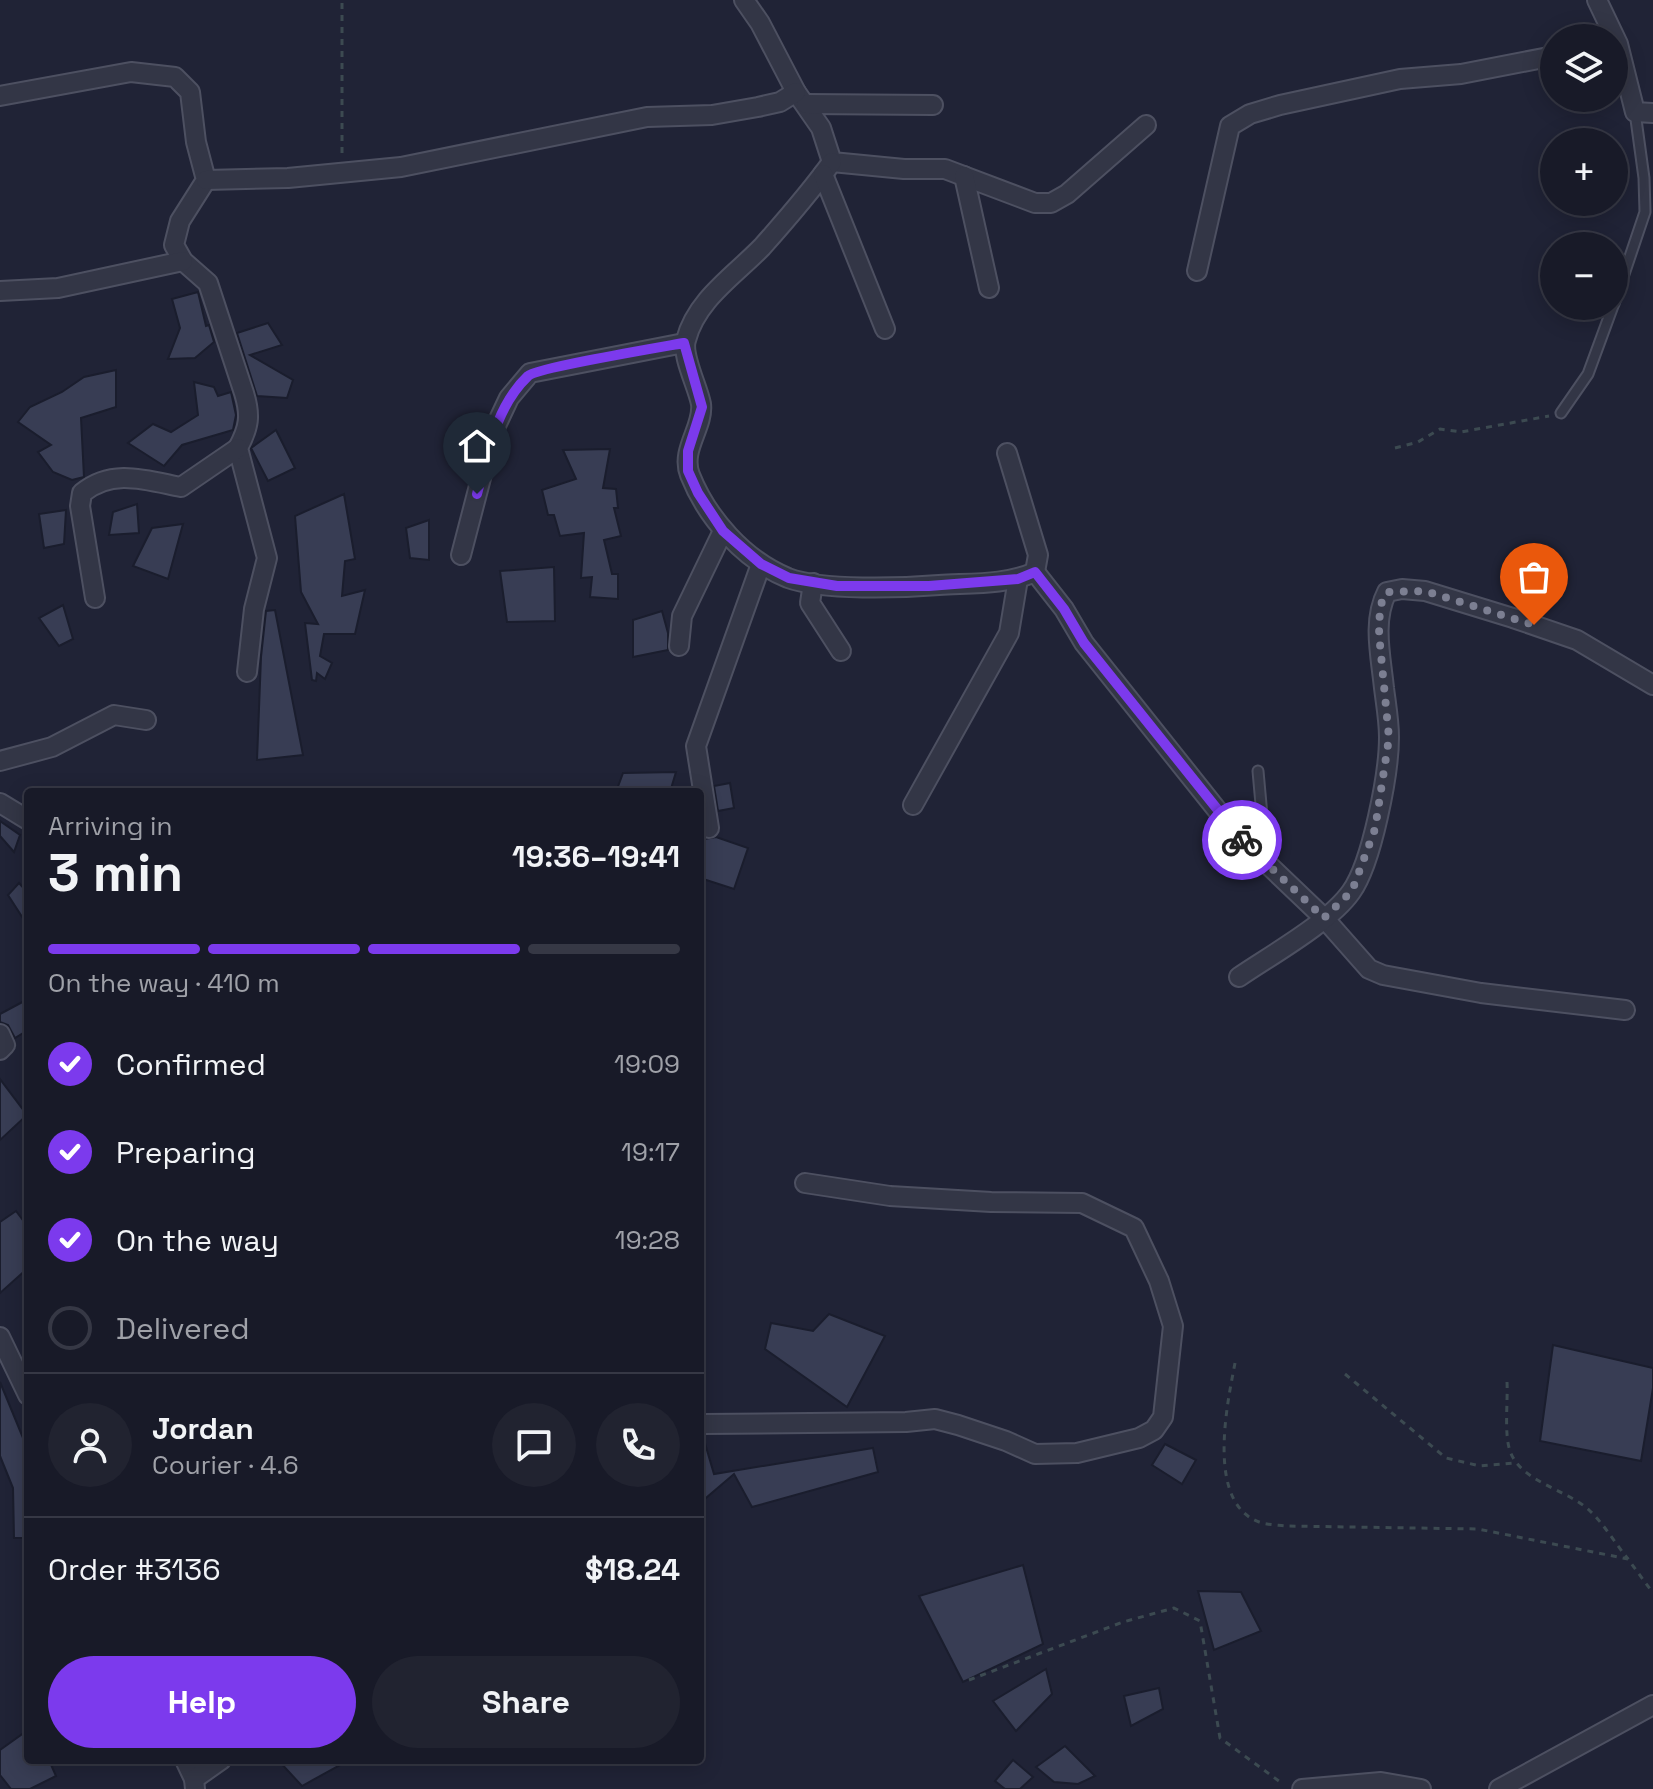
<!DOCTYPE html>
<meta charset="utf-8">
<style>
:root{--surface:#181a28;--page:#212330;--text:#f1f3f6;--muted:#9fa1a8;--line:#363845;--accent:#7c3aed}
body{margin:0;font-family:"Space Grotesk",sans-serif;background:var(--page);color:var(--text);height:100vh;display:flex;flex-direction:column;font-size:30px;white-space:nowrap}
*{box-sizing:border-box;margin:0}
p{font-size:26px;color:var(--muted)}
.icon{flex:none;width:44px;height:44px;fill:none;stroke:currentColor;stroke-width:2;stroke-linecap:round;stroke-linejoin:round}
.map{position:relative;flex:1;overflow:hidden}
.panel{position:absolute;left:24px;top:788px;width:680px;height:976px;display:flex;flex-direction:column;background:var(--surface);border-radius:8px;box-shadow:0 4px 20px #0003,0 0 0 2px var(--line)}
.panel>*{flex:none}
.buttons{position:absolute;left:1540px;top:24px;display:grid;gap:16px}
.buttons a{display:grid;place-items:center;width:88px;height:88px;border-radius:50%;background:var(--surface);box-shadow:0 4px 20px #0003,0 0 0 2px var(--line);font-size:40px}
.pin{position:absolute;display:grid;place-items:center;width:68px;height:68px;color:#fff;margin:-82px -34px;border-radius:50% 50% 50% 0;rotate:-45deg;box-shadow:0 0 8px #0007}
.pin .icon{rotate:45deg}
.courier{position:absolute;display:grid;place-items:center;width:80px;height:80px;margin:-40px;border:6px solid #7c3aed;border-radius:50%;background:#fff;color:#222;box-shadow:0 2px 10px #0007}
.overview em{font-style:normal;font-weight:800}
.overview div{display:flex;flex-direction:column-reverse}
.overview{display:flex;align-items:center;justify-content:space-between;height:136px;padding:0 24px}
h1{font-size:52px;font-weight:800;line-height:60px}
.bar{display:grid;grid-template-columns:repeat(4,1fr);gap:12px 8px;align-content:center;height:96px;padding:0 24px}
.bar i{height:10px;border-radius:6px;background:var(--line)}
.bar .selected{background:var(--accent)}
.bar p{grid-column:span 4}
.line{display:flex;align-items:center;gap:20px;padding:0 24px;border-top:2px solid var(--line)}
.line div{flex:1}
.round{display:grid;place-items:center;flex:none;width:84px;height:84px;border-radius:42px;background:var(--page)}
ol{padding:0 24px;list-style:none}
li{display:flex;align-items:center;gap:24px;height:88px}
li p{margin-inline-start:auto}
li .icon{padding:8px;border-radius:50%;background:var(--accent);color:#fff;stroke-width:4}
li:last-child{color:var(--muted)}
li i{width:44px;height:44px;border:4px solid var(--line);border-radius:50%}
.cta{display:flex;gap:16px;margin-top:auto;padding:16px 24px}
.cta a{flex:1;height:92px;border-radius:48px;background:var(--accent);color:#fff;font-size:32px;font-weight:800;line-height:92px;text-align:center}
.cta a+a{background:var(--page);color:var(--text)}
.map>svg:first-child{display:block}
.building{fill:#383d54;stroke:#1a1d2d;stroke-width:2}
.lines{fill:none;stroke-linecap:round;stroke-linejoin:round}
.service-casing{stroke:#4d5061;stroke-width:13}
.minor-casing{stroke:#4d5061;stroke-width:22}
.path{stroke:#3c4a51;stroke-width:3;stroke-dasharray:6 6;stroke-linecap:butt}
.service{stroke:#333646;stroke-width:9}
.minor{stroke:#333646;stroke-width:18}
.done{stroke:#7c7f92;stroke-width:8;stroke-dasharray:0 14.4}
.route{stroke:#7c3aed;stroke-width:10}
</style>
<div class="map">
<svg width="1653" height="1789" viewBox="0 0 1653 1789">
<rect width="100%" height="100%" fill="#202336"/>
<g class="building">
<path d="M198 292 206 326 209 325 214 342 195 358 168 359 180 328 172 299Z"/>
<path d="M268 323 282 345 250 355 293 380 287 398 257 396 237 333Z"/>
<path d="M116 370V407L81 418 84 477 72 480 53 472 38 452 51 445 18 422 30 407 62 392 84 377Z"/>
<path d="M194 382 214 387 218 396 231 392 236 415 233 430 182 445 164 466 128 443 153 424 171 432 198 415Z"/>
<path d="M276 430 295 468 268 481 251 448Z"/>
<path d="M610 449 603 488 616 489 618 508H614L621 536 604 540 612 574H618V599L590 597 592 577 581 578 584 533 560 536 554 515H548L542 490 576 479 563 450Z"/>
<path d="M344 494 355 559 345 561 342 596 365 590 355 634H324L320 656 332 663 325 679 317 673 316 681 312 680 305 623 318 624 301 592 295 516Z"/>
<path d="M137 504 139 533 109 535 113 512Z"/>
<path d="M66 510 64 544 44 548 39 514Z"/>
<path d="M429 520V560L410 558 406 528Z"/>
<path d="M183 524 168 579 133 566 152 528Z"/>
<path d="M554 567 555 621 507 622 500 571Z"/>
<path d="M63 605 73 639 59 646 39 618Z"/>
<path d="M275 610 303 755 257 760 261 657 266 611Z"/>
<path d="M662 611 668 633V650L633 657V620Z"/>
<path d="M676 772 670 792H616L623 773Z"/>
<path d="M730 783 734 808 718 811 714 786Z"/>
<path d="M0 821 20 835 14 852 0 836Z"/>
<path d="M716 837 748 848 734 889 700 878V849L704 839Z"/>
<path d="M19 883 28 893V926L8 895Z"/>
<path d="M28 999V1030L15 1038 8 1025 0 1022V1014Z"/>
<path d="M0 1079 27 1115 0 1140Z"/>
<path d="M16 1211 28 1227V1268L0 1293V1222Z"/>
<path d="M829 1314 885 1336 847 1407 765 1349 771 1323 813 1331Z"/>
<path d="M1553 1345 1653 1368V1388L1641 1461 1540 1441Z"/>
<path d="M0 1382 28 1450V1538H14L13 1488 0 1456Z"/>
<path d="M704 1440 714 1474 873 1448 878 1472 752 1507 734 1474 700 1503V1441Z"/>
<path d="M1165 1444 1196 1460 1182 1484 1152 1465Z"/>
<path d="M1023 1565 1043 1644 963 1682 919 1596Z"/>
<path d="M1198 1591 1241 1592 1261 1631 1214 1650Z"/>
<path d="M1046 1669 1052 1694 1016 1731 993 1701Z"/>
<path d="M1159 1688 1163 1709 1131 1726 1124 1696Z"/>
<path d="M28 1730V1760H49L56 1776 30 1789H11L0 1775V1750Z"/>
<path d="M1065 1746 1095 1776 1078 1784 1054 1782 1036 1767Z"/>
<path d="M278 1760H349L302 1786Z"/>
<path d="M1013 1760 1033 1777 1020 1789H1005L995 1781Z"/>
</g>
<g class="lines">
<g class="service-casing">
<g id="service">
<path d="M1614 304 1645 212 1644 178 1635 112"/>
<path d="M1561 413 1588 374 1613 306"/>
<path d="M1258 771 1266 860"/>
</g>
</g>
<g class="minor-casing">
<g id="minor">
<path d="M744 0 760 23 796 92 821 128 832 162 904 169H945L1035 203H1051L1067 194 1146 125"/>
<path d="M1597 0 1618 44 1635 112 1653 113"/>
<path d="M0 96 131 72 175 77 190 92 196 142 206 180 180 221 174 245 183 261 208 283 244 393C251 416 249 427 238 448L267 558 254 609 247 672"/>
<path d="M806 104 933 105"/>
<path d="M832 162C811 191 786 220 762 247 735 275 696 300 686 340 681 355 698 387 701 404 704 427 680 450 690 475 707 518 744 560 788 578 823 591 901 588 939 585 971 583 1006 585 1035 572L1038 555 1007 453"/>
<path d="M823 174 885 329"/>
<path d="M964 176 989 288"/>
<path d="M206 180 288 178 401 167 647 117 712 115 758 107 780 102 796 92"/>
<path d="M1197 271 1230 126 1250 114 1280 105 1400 79 1461 74 1554 56"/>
<path d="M0 291 58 288 183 261"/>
<path d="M461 555 493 432 509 398 530 373 684 343"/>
<path d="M1035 572 1064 609 1084 643 1237 835 1324 918 1369 969 1383 975 1481 993 1625 1010"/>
<path d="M813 583 810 603 841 651"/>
<path d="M95 598 80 506 82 493C112 468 146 480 181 487L238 448"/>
<path d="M679 646 682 616 723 531"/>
<path d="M0 761 52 747 114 715 146 720"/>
<path d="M0 803 28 820"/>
<path d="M913 805 1009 633 1018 579"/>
<path d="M709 828 696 746 761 564"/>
<path d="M1239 977C1271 955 1329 923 1351 892 1372 863 1389 773 1389 737 1389 721 1386 704 1384 688 1381 657 1372 621 1387 592L1402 589 1425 591 1513 618 1577 640 1653 685"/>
<path d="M0 1034 5 1045 0 1050"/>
<path d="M0 1337 28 1395"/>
<path d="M700 1426 704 1424 906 1422 935 1419 958 1425 1006 1441 1035 1454 1077 1453 1139 1438 1154 1430 1163 1417 1173 1326 1159 1281 1134 1228 1082 1203 991 1202 890 1196 805 1183"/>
<path d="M185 1760 194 1779 195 1789"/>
<path d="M194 1779 221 1760"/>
<path d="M1302 1789 1381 1782 1421 1789"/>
<path d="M1499 1789 1653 1705"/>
</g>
</g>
<g class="path">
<path d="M342 3V155"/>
<path d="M1395 448 1418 442 1440 429 1461 432 1549 416"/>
<path d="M1235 1363C1227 1405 1205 1506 1262 1523 1270 1525 1279 1525 1287 1526L1478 1529 1628 1559 1653 1593"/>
<path d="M1345 1374 1446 1458 1480 1466 1516 1463"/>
<path d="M1507 1382C1508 1401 1504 1434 1510 1451 1521 1482 1566 1489 1589 1510 1604 1524 1615 1543 1628 1559"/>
<path d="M969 1680 1123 1622 1174 1608 1200 1621 1220 1738 1283 1784"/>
</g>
<use href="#service" class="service"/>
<use href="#minor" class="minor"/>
</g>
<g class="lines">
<path class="done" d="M1242 840 1324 918 1352 891 1375 829 1389 738 1379 634 1380 606 1387 592 1425 591 1534 625"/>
<path class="route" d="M477 494C488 453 496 406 528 376 536 368 662 347 684 343L702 407 688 451V471L698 493 723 531 761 564 789 578 837 586H929L1018 579 1035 572 1064 609 1084 643 1242 840"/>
</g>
</svg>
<div class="buttons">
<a><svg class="icon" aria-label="layers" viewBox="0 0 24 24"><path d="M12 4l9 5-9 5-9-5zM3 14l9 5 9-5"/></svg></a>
<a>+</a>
<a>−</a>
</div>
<div class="pin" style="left:1534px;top:625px;background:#ea580c"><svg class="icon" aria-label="bag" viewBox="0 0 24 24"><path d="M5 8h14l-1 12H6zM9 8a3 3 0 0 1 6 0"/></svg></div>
<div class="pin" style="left:477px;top:494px;background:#1f2937"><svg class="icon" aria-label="home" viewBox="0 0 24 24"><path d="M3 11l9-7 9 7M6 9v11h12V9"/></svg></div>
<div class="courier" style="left:1242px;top:840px"><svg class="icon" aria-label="bike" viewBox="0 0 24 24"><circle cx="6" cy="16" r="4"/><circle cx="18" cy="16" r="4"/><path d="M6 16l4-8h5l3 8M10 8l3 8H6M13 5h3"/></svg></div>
<section class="panel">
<div class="overview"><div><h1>3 min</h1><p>Arriving in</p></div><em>19:36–19:41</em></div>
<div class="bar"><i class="selected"></i><i class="selected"></i><i class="selected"></i><i></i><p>On the way · 410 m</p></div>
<ol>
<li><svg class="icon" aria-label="check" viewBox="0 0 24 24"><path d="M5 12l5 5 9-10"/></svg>Confirmed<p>19:09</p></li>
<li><svg class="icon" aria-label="check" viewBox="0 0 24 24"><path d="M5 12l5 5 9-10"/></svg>Preparing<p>19:17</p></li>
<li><svg class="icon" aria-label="check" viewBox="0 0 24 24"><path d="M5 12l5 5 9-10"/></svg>On the way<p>19:28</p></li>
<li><i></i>Delivered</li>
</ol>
<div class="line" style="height:144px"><a class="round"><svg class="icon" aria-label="person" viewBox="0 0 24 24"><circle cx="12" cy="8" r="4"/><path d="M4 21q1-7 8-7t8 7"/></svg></a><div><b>Jordan</b><p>Courier · 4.6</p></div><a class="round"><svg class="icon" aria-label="chat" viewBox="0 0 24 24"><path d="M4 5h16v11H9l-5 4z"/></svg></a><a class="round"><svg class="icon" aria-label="phone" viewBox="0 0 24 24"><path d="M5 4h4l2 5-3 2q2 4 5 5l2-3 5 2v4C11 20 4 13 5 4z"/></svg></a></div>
<div class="line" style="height:104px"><div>Order #3136</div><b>$18.24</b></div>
<div class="cta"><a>Help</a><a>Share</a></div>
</section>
</div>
